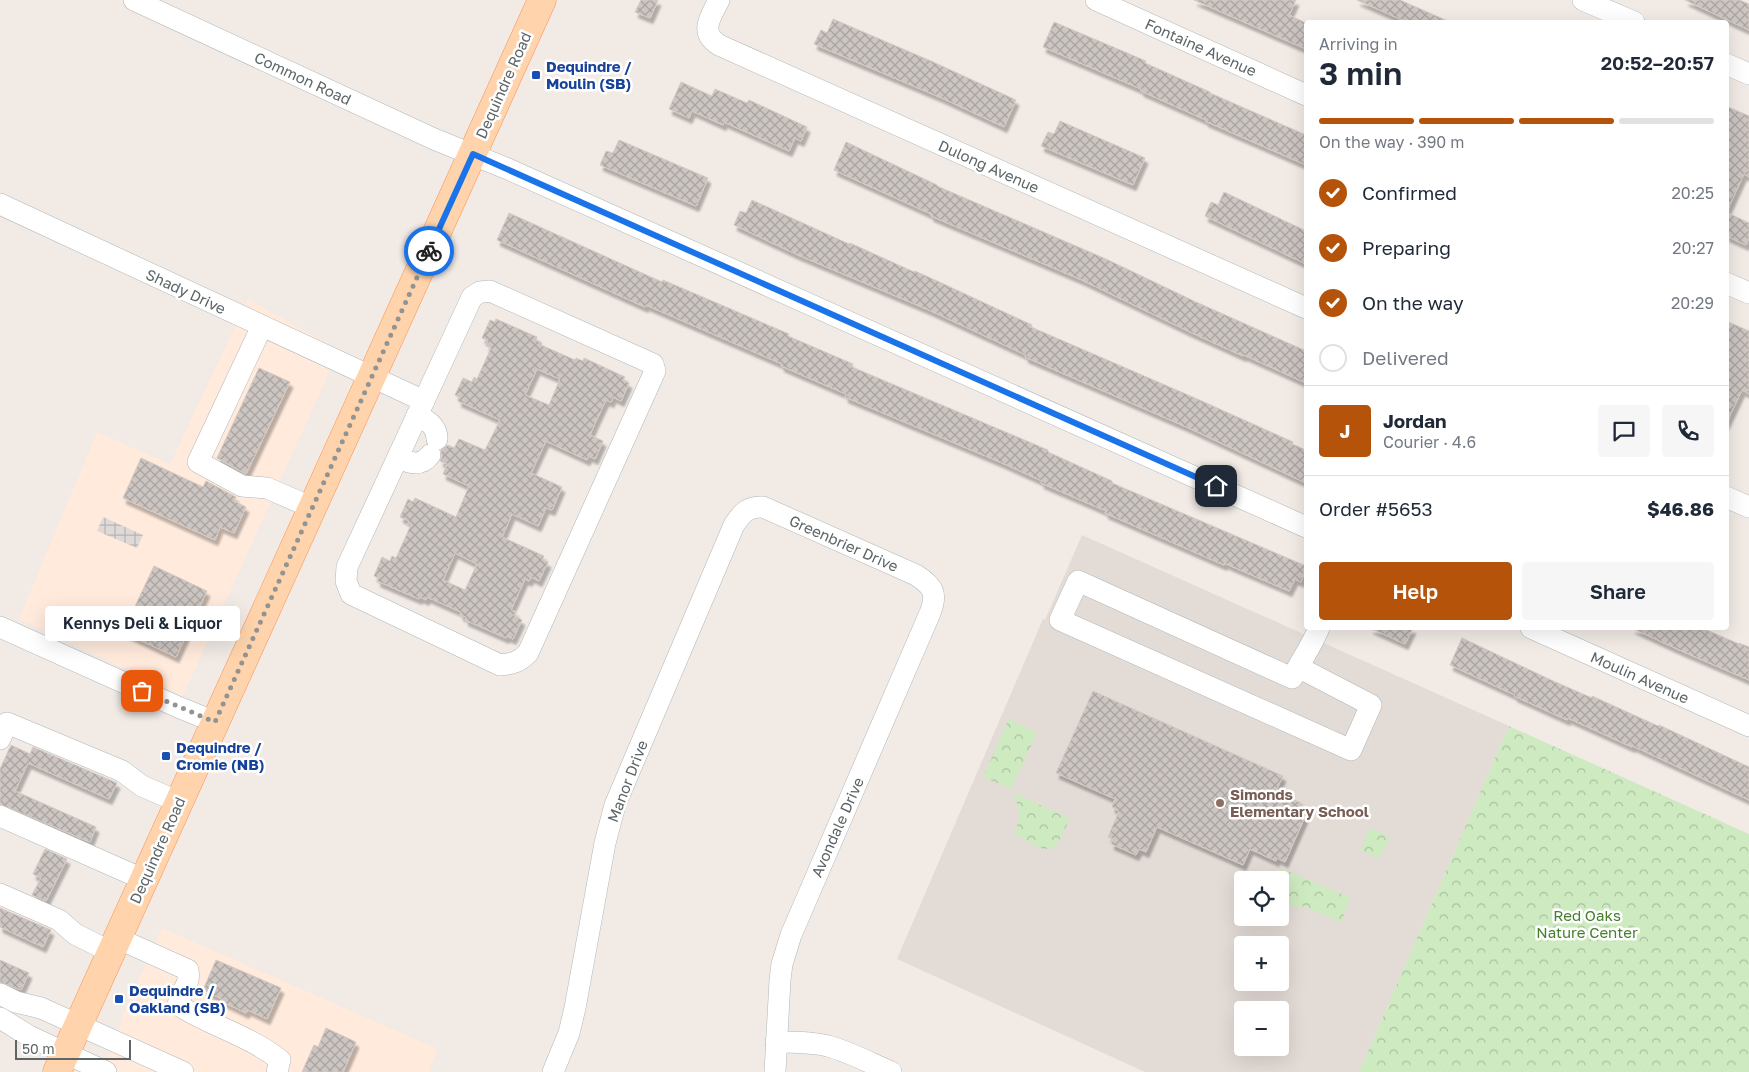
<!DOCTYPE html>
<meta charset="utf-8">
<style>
:root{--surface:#fff;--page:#f6f6f7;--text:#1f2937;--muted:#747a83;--line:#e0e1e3;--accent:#b45309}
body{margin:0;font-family:"Golos Text",sans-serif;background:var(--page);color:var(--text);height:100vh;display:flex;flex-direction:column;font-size:19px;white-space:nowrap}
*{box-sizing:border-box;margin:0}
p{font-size:16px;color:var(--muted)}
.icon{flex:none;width:28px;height:28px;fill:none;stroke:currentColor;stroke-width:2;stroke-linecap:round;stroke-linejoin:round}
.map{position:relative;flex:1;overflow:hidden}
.panel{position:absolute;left:1304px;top:20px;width:425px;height:610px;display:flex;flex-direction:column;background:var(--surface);border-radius:5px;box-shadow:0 5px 20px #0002}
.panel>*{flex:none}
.tools{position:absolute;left:1234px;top:871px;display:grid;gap:10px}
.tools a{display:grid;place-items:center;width:55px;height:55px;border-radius:5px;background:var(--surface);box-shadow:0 5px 20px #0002;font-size:25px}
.scale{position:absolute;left:15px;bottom:12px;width:116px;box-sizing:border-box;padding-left:5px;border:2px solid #5d6567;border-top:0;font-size:14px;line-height:18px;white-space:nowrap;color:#5d6567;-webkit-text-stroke:4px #fff;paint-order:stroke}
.pin{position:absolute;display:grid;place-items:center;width:42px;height:42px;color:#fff;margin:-21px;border-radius:10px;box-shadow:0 2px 8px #0006}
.courier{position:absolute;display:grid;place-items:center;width:50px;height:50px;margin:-25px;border:4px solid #1a73e8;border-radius:50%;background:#fff;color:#222;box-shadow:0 1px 6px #0007}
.bubble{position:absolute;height:35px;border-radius:5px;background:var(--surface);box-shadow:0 5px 20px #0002;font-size:16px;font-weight:600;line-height:35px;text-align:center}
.overview em{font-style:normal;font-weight:600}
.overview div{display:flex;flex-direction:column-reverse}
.overview{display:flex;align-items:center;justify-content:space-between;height:85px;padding:0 15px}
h1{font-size:32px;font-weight:600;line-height:38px}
.bar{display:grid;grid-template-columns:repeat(4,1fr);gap:8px 5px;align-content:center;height:60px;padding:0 15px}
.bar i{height:6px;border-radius:4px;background:var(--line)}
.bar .current{background:var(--accent)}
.bar p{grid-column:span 4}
.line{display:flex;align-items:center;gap:12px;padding:0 15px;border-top:1px solid var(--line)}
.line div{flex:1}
.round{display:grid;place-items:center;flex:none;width:52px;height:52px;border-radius:5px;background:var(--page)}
ol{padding:0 15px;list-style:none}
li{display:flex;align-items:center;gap:15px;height:55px}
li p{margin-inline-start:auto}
li .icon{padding:5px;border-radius:50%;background:var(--accent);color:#fff;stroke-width:4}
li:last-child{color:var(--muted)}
li i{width:28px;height:28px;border:2px solid var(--line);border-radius:50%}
.button{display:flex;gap:10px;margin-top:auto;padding:10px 15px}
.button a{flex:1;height:58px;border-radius:5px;background:var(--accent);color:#fff;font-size:20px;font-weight:600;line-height:58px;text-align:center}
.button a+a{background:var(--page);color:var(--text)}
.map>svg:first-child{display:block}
.commercial{fill:#ffeadc}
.industrial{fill:url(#industrial-grid)}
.education{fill:#e3dbd6;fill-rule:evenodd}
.park{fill:url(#park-crowns)}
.building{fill:url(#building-cross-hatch);stroke:#d6c9c3;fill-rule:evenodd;filter:url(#shadow)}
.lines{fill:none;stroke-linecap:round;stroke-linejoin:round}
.minor-casing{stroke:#b1b7b9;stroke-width:22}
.major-casing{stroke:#fe9151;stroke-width:29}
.minor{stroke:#fff;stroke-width:21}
.major{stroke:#ffd4ac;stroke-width:28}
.done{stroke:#919493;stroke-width:5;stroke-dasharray:0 9}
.route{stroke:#1a73e8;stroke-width:6}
.transit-dot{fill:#1a4fb4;stroke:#fff;stroke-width:2}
.education-dot{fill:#8d6e63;stroke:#fff;stroke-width:2}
.labels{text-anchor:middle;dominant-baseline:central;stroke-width:5;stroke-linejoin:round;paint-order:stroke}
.street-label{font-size:15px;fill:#5d6567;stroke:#fff}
.transit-label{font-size:15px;font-weight:bold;fill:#164399;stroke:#fff;text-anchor:start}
.education-label{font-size:15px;font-weight:bold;fill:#785e54;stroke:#fff;text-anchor:start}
.park-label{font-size:15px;fill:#457f2b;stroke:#fff}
</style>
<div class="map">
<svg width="1749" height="1072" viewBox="0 0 1749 1072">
<defs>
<pattern id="industrial-grid" width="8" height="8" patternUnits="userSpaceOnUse" patternTransform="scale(1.25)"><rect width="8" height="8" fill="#dfdad8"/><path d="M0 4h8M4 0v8" fill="none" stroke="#b8b4b3"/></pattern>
<pattern id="park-crowns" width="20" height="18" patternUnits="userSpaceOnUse" patternTransform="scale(1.25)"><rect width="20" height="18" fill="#ceeac0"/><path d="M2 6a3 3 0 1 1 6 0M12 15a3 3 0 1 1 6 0" fill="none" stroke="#aac1a0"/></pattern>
<pattern id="building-cross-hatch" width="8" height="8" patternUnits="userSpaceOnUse" patternTransform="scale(1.25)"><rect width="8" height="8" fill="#ccc5c2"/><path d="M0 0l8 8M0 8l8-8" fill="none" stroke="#a9a4a1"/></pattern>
<filter id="shadow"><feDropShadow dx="3" dy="5.5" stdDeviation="1" flood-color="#0004"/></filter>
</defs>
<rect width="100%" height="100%" fill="#f1eae5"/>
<g class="commercial">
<path d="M248 299 339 350 183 696 19 619 97 432 170 464Z"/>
<path d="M162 928 438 1049 428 1072H101L120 1026 123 1014Z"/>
</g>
<path class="industrial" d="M103 517 143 535 137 548 97 531Z"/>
<path class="education" d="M1082 535 1509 726 1359 1072H1145L897 959 1043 619 1045 620ZM1242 880H1280V918H1242ZM1242 945H1280V982H1242ZM1242 1010H1280V1048H1242Z"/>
<g class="park">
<path d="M1009 719 1037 733 1011 789 983 777Z"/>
<path d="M1509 726 1749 834V1072H1359Z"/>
<path d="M1013 792 1070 819 1057 845C1053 846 1048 849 1045 849 1040 849 1021 837 1014 834 1022 816 1020 810 1013 792Z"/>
<path d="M1371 829 1386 835 1389 839 1380 857H1376L1361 851 1368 831Z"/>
<path d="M1283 869 1351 898 1341 922 1303 906 1297 908 1280 899V880H1269L1273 873Z"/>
</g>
<g class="building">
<path d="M641 0H658L650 18 635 12Z"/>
<path d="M1194 0H1296L1289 15 1306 23V49Z"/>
<path d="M1357 0H1400L1450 22H1407Z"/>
<path d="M1685 0H1739L1749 4V30Z"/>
<path d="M833 19 931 61 1016 100 1004 127 942 98 814 44 821 30 827 33Z"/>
<path d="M1054 22 1146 61 1145 63 1210 92V93L1306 135V165L1205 121 1206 120 1141 91V89L1043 47Z"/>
<path d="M681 82 712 96 715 89 747 103 749 100 807 127 801 141 795 138 789 151 724 122 723 125 692 111 689 118 669 109Z"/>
<path d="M1726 106 1749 116V177L1744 174 1726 213Z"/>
<path d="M1060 121 1145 158 1133 185 1041 146 1048 132 1054 134Z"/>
<path d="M619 140 708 178 696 206 600 165 606 151 613 153Z"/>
<path d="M846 142 937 185V186L1106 259 1196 302 1306 351V383L1244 355 1243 356 1190 332 1082 280 931 216V214L834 170Z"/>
<path d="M1224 192 1306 231V264L1205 216 1211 202 1218 205Z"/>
<path d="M752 200 849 244 850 243 914 272 915 271 935 280 1032 325 1031 327 1195 398 1293 442 1292 444 1306 450V483L1189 428 1025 357 1026 355 929 310 798 255 734 225 740 211 746 213Z"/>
<path d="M509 213 662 282 663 280 789 334 788 336 853 364 852 367 1048 450V452L1112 481V483L1306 566 1301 582 1295 579 1289 591 1224 563V565L1105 513 1106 511 1041 483 1042 481 1000 462 845 397 846 394 781 366 782 364 646 305 645 307 497 240Z"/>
<path d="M1730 214 1749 223V238L1746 245 1726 236V223Z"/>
<path d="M496 319 537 337 536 340 542 343 541 345 575 360 576 358 583 361 584 358 625 377 623 380 629 383 621 401 613 397 611 402 606 400 596 421 590 435 603 441 595 459 589 456 587 460 546 441 531 473 562 487 552 510 546 508 538 526 512 514 502 537 544 556 542 560 548 562 539 581 531 577 529 581 525 579 511 610 516 612 514 616 522 620 513 639 507 636 506 638 465 620 466 617 460 615 461 612 427 597 426 600 420 597 419 599 377 581 379 578 374 576 382 557 390 561 392 556 396 558 410 527 407 526 409 521 400 517 408 499 413 502 415 498 456 517 469 486 443 474 447 464 440 461 442 457 441 450 448 445 454 448 459 439 485 450 500 420 458 401 460 398 455 395 463 378 472 382 474 377 477 379 491 348 486 346 488 341 482 338 490 320 495 322ZM537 369 560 379 549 405 525 395ZM455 553 477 564 465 590 443 580Z"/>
<path d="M1726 321 1749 331V394L1742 390 1726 424Z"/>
<path d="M259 368 290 382 246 474 217 458Z"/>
<path d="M141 458 203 487 206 481 236 497 234 501 246 507 234 533 220 527 215 540 123 498Z"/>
<path d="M154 566 207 591 176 657 123 632Z"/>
<path d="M1370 628H1413L1405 644Z"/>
<path d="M1632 628H1702L1739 644V643L1749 647V680L1677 649Z"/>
<path d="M1462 638 1551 680 1592 698V696L1658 726 1659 725 1749 767V800L1633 746 1632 747 1568 718 1567 720 1532 704 1514 696 1515 695 1450 665Z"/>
<path d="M1093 691 1283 776 1276 791 1303 804 1302 807 1308 810 1285 862 1277 858 1276 861 1250 849 1243 865 1157 827 1146 852 1139 849 1136 855 1111 844 1113 839 1108 837 1119 811 1112 807 1115 799 1056 773Z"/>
<path d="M11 745 30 754 33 747 117 783 109 799 28 763 15 791 96 827 90 842 0 804V769Z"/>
<path d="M45 849 67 859 46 901 32 895 41 878 33 874Z"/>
<path d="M0 908 51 930 43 947 0 927Z"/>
<path d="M0 960 29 973 21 990 0 982Z"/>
<path d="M216 960 281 988 267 1019 248 1010 246 1013 221 1001 222 999 203 990Z"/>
<path d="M326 1028 356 1042 343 1072H302L314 1045 318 1047Z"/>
</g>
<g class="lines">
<g class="minor-casing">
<g id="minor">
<path d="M134 0 434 139 508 169 1306 527"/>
<path d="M719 0C710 18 699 32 719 45L1306 308"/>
<path d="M1096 0 1306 95"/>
<path d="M1583 0 1634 22"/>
<path d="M1726 64 1749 74"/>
<path d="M0 204 424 401"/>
<path d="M1726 283 1749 293"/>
<path d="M490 291 653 364 655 371 528 653C519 662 512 664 500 665L351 594 346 581 347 567 472 297 480 292Z"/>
<path d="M262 326 198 462 242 486 267 488 313 508"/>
<path d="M417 415C428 421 437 426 437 439"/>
<path d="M398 458C410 463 421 467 430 455"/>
<path d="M1726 497 1749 507"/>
<path d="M0 627 178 707 215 722"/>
<path d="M1531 628 1749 726"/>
<path d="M1298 667 1371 705 1351 750 1060 620 1078 581 1292 678C1301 661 1312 645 1319 628"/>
<path d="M0 739 7 723 122 771 142 786 179 802"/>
<path d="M0 816 145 880"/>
<path d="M0 894 59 920 75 934 111 952"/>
<path d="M117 938 188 970C191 985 180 991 178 1005 211 1026 250 1036 280 1060L277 1072"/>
<path d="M0 994 16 1002 41 1008 183 1072"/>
<path d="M0 1018 29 1036 106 1072"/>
<path d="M776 1042C794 1042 811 1042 828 1046 850 1052 870 1063 891 1072"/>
<path d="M553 1072 569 1033 575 1008 605 843 615 805 734 525C742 513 748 506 763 507L916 575C933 586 938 593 930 613L791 935 782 964 780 980 775 1072"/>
</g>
</g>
<g class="major-casing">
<path id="major" d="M57 1072 542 0"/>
</g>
<use href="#minor" class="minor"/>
<use href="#major" class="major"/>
</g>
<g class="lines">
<path class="done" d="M142 691 215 722 429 251"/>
<path class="route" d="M429 251 473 154 1216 486"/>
</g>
<g class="transit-dot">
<rect x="531" y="70" width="10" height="10" rx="2.5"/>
<rect x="161" y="751" width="10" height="10" rx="2.5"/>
<rect x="114" y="994" width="10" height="10" rx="2.5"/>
</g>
<circle class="education-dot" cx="1220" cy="803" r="5"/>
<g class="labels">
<g class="street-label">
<text transform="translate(1201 47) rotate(24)">Fontaine Avenue</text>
<text transform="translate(303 78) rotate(25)">Common Road</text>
<text transform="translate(503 85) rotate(-66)">Dequindre Road</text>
<text transform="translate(989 166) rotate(24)">Dulong Avenue</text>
<text transform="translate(186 291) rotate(25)">Shady Drive</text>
<text transform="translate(844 543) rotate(24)">Greenbrier Drive</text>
<text transform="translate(1640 677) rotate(24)">Moulin Avenue</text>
<text transform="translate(627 781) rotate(-69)">Manor Drive</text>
<text transform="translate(837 827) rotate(-66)">Avondale Drive</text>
<text transform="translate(157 850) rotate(-66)">Dequindre Road</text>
</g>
<g class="transit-label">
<text x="546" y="66">Dequindre /<tspan x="546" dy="17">Moulin (SB)</tspan></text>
<text x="176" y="747">Dequindre /<tspan x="176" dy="17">Cromie (NB)</tspan></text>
<text x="129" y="990">Dequindre /<tspan x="129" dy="17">Oakland (SB)</tspan></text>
</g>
<g class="education-label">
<text x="1230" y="794">Simonds<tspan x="1230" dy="17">Elementary School</tspan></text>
</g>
<g class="park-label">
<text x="1587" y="915">Red Oaks<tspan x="1587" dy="17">Nature Center</tspan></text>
</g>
</g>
</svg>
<div class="tools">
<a><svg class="icon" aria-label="locate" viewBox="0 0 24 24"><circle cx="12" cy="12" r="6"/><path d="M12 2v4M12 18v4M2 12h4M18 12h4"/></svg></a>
<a>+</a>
<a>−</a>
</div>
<div class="scale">50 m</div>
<div class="pin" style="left:142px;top:691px;background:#ea580c"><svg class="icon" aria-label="bag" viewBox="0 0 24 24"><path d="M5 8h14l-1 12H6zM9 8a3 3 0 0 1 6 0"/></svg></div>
<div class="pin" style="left:1216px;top:486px;background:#1f2937"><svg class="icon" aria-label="home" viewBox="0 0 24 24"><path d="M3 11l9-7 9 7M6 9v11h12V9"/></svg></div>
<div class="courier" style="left:429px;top:251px"><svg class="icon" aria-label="bike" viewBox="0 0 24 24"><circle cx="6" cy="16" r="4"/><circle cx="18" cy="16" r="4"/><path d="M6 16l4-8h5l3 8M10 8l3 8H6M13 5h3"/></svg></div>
<div class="bubble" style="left:45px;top:606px;width:195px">Kennys Deli &amp; Liquor</div>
<section class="panel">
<div class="overview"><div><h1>3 min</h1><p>Arriving in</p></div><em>20:52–20:57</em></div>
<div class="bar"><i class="current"></i><i class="current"></i><i class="current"></i><i></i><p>On the way · 390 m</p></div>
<ol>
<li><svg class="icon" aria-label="check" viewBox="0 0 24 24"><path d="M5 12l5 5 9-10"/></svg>Confirmed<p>20:25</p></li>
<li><svg class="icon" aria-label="check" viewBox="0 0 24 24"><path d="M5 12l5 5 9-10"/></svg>Preparing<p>20:27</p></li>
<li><svg class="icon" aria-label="check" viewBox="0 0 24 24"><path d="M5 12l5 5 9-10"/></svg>On the way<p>20:29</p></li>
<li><i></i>Delivered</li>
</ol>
<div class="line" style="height:90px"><b class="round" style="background:var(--accent);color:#fff">J</b><div><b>Jordan</b><p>Courier · 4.6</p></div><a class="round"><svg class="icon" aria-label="chat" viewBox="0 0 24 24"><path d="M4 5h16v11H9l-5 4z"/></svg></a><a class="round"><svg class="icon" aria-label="phone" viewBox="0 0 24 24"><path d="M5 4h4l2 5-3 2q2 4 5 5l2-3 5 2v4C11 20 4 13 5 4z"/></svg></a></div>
<div class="line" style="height:65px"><div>Order #5653</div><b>$46.86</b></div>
<div class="button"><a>Help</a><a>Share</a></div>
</section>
</div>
